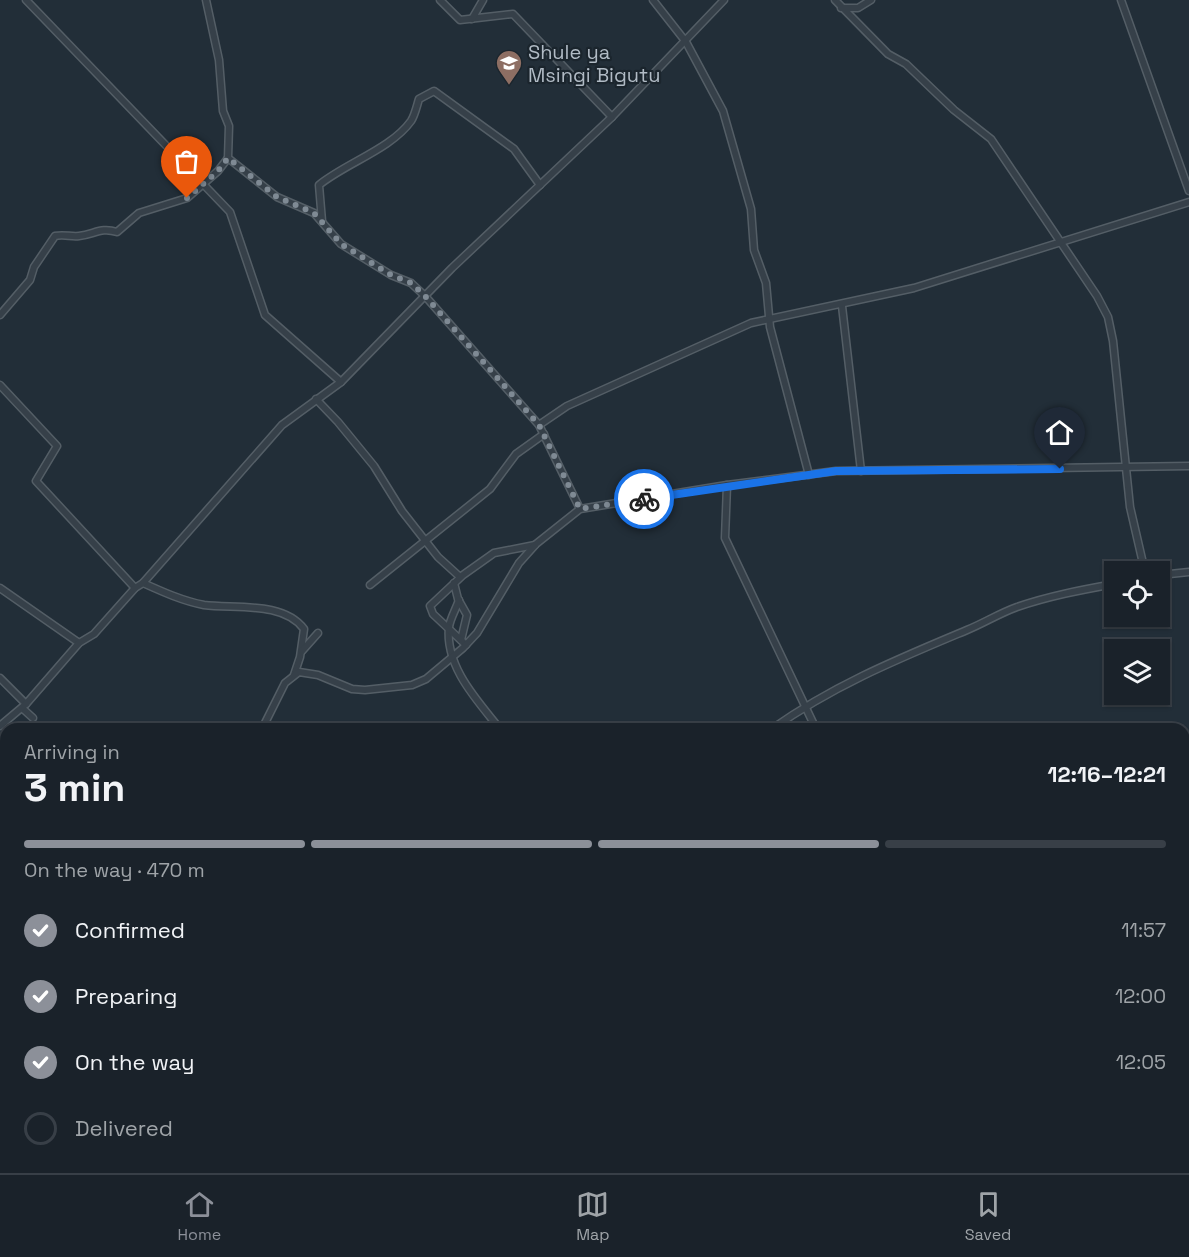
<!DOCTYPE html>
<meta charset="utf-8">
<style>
:root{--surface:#1a222a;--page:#272f36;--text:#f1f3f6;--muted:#9fa4a8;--line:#383f47;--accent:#8c9099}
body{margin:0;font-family:"Space Grotesk",sans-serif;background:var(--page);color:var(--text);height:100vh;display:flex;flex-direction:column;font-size:22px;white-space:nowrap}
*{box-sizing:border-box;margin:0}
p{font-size:20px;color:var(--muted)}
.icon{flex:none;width:33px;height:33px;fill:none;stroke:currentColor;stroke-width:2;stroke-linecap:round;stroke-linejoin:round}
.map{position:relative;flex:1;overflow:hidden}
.sheet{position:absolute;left:0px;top:723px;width:1190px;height:450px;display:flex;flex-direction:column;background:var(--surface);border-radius:18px 18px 0 0;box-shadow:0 2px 4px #0004,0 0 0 2px var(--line)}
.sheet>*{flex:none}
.controls{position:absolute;left:1104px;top:561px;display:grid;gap:12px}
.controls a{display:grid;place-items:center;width:66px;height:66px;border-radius:0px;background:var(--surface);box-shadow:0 2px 4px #0004,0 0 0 2px var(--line);font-size:30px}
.pin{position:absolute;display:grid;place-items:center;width:51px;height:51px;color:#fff;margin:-62px -26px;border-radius:50% 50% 50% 0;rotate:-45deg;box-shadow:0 0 6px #0007}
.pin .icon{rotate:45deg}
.courier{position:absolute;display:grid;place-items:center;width:60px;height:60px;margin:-30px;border:4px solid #1a73e8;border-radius:50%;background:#fff;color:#222;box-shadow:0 2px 8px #0007}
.summary em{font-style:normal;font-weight:800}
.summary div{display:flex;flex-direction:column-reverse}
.summary{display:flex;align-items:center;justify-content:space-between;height:102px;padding:0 24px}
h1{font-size:39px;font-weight:800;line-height:45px}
.bar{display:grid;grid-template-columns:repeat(4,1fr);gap:9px 6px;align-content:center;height:72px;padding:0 24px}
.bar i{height:8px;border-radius:4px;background:var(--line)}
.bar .active{background:var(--accent)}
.bar p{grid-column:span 4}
ol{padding:0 24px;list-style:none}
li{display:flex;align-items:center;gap:18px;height:66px}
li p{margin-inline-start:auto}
li .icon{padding:6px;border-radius:50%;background:var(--accent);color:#fff;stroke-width:4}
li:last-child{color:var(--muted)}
li i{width:33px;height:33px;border:3px solid var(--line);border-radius:50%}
.dock{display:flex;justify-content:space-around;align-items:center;height:84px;border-top:2px solid var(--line);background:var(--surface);font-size:16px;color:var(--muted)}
.dock a{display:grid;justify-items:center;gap:3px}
.dock .active{color:var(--accent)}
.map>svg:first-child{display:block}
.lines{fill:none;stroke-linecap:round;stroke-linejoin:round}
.minor-casing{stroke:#545e66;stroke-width:9}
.secondary-casing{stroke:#545e66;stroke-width:11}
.minor{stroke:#364049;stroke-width:6}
.secondary{stroke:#444f5b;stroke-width:8}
.done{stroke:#7f8a94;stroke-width:6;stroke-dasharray:0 10.8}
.route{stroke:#1a73e8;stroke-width:8}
.labels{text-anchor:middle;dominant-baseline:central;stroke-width:4.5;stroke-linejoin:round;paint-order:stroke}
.poi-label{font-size:20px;fill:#b1bbc5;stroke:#1b252d;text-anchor:start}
</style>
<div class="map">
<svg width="1189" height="1173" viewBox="0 0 1189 1173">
<rect width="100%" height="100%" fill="#222e38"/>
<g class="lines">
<g class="minor-casing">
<g id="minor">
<path d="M26 0 230 212 265 315 341 382"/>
<path d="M206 0 219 60 223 111 229 126 228 158 277 197 314 213 341 244 391 275 411 283 425 296 539 425 580 509"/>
<path d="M440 0 460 20 513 14 612 117"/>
<path d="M653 0 686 42 723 111 751 209 754 250 766 283 770 327 809 475"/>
<path d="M835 0 888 54 906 64 954 110 991 139 1097 296 1108 317 1113 341 1130 507 1145 572"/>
<path d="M1121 0 1189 191"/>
<path d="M841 8H858L871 0"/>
<path d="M472 19 483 0"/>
<path d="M322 221 319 185C346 163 391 149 411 121 415 115 417 105 419 99L434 91 514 149 540 185"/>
<path d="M842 306 861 471"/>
<path d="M0 315 30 280 34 267 55 236C64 234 71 237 79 236 95 234 101 227 117 232L139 213 187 198 218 171 228 158"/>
<path d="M0 385 57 446 36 481 135 588"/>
<path d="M316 399 338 422 374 466 402 511 438 557 460 577"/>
<path d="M539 425 567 406 751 323 914 288 1189 202"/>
<path d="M727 485 725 538 816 729"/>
<path d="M1160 575 1189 572"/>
<path d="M143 583C163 592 183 601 204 605 235 609 283 601 304 629L300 657 294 675"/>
<path d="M454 583 458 599 467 615 461 640"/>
<path d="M370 585 490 489 516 454 544 434"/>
<path d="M0 588 79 643"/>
<path d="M459 600C456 609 450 619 449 627 445 667 477 700 500 729"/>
<path d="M466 645 433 614 430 606 463 575 494 553 535 545"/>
<path d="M302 651 318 633"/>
<path d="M0 678 26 704"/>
<path d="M22 708 33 718"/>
<path d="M0 726 26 704 79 643 94 634 135 588 143 583 282 425 341 382 452 268 612 117 724 0"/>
<path d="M262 729 285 683 299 672 318 675 352 689 365 690 412 685 426 679 463 648 477 633 519 563 536 544 580 509 727 485 836 471 1189 466"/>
<path d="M772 729C834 685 898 659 967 630 984 623 1000 613 1017 607 1049 596 1081 590 1114 584"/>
<path d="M1184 842H1189"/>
<path d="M1184 1059 1189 1052"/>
<path d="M1184 1084 1189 1090"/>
<path d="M1184 1142 1189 1137"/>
<path d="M210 1167 212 1173"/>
<path d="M699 1167 702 1173"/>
<path d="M1088 1167 1093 1173"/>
<path d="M1 1173 6 1166"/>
<path d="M115 1173 125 1167"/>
<path d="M647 1173 657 1167"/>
<path d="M806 1173 811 1167"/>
<path d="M1028 1173 1037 1167"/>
<path d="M1150 1173 1156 1167"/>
</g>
</g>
<g class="secondary-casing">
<g id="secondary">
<path d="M0 888 6 891"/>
<path d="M462 1167 469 1173"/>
</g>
</g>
<use href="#minor" class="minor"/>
<use href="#secondary" class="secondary"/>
</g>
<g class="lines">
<path class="done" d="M187 198 218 171 228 158 277 197 314 213 341 244 391 275 411 283 425 296 539 425 580 509 644 499"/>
<path class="route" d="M644 499 836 471 1060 469"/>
</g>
<defs>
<g id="school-pin" transform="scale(1.35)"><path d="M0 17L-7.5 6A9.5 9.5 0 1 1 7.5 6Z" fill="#8d6e63" stroke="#1b252d"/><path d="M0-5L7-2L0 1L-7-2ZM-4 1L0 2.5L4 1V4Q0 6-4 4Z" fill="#fff"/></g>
</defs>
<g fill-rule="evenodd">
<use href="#school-pin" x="509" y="63"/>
</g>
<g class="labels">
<g class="poi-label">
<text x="528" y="52">Shule ya<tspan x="528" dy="23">Msingi Bigutu</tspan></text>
</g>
</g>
</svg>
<div class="controls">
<a><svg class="icon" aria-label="locate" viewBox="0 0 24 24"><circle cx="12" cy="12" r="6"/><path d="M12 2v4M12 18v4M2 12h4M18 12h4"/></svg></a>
<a><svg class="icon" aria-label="layers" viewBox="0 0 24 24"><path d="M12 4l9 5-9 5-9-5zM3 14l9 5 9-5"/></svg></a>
</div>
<div class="pin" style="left:187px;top:198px;background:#ea580c"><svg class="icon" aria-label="bag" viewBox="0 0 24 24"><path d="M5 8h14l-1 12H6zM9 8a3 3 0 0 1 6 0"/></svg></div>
<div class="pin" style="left:1060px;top:469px;background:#1f2937"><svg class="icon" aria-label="home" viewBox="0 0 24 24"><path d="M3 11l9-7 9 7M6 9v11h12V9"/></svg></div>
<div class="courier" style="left:644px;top:499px"><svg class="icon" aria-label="bike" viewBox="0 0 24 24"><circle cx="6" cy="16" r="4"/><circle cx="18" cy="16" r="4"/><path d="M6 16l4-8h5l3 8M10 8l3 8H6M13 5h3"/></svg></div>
<section class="sheet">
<div class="summary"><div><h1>3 min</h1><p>Arriving in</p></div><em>12:16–12:21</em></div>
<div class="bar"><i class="active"></i><i class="active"></i><i class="active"></i><i></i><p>On the way · 470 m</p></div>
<ol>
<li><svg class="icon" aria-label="check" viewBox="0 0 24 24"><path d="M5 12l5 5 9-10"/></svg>Confirmed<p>11:57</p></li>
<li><svg class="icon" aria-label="check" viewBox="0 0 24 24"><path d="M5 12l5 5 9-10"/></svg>Preparing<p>12:00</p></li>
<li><svg class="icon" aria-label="check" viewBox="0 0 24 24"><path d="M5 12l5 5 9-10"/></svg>On the way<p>12:05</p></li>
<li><i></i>Delivered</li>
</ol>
</section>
</div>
<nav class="dock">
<a class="active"><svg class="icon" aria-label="home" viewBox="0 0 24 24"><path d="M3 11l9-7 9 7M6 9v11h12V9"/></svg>Home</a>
<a><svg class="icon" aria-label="map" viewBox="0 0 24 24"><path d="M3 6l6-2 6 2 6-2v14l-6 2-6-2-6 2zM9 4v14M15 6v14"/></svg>Map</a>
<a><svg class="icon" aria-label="saved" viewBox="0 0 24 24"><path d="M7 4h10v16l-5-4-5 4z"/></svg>Saved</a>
</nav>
